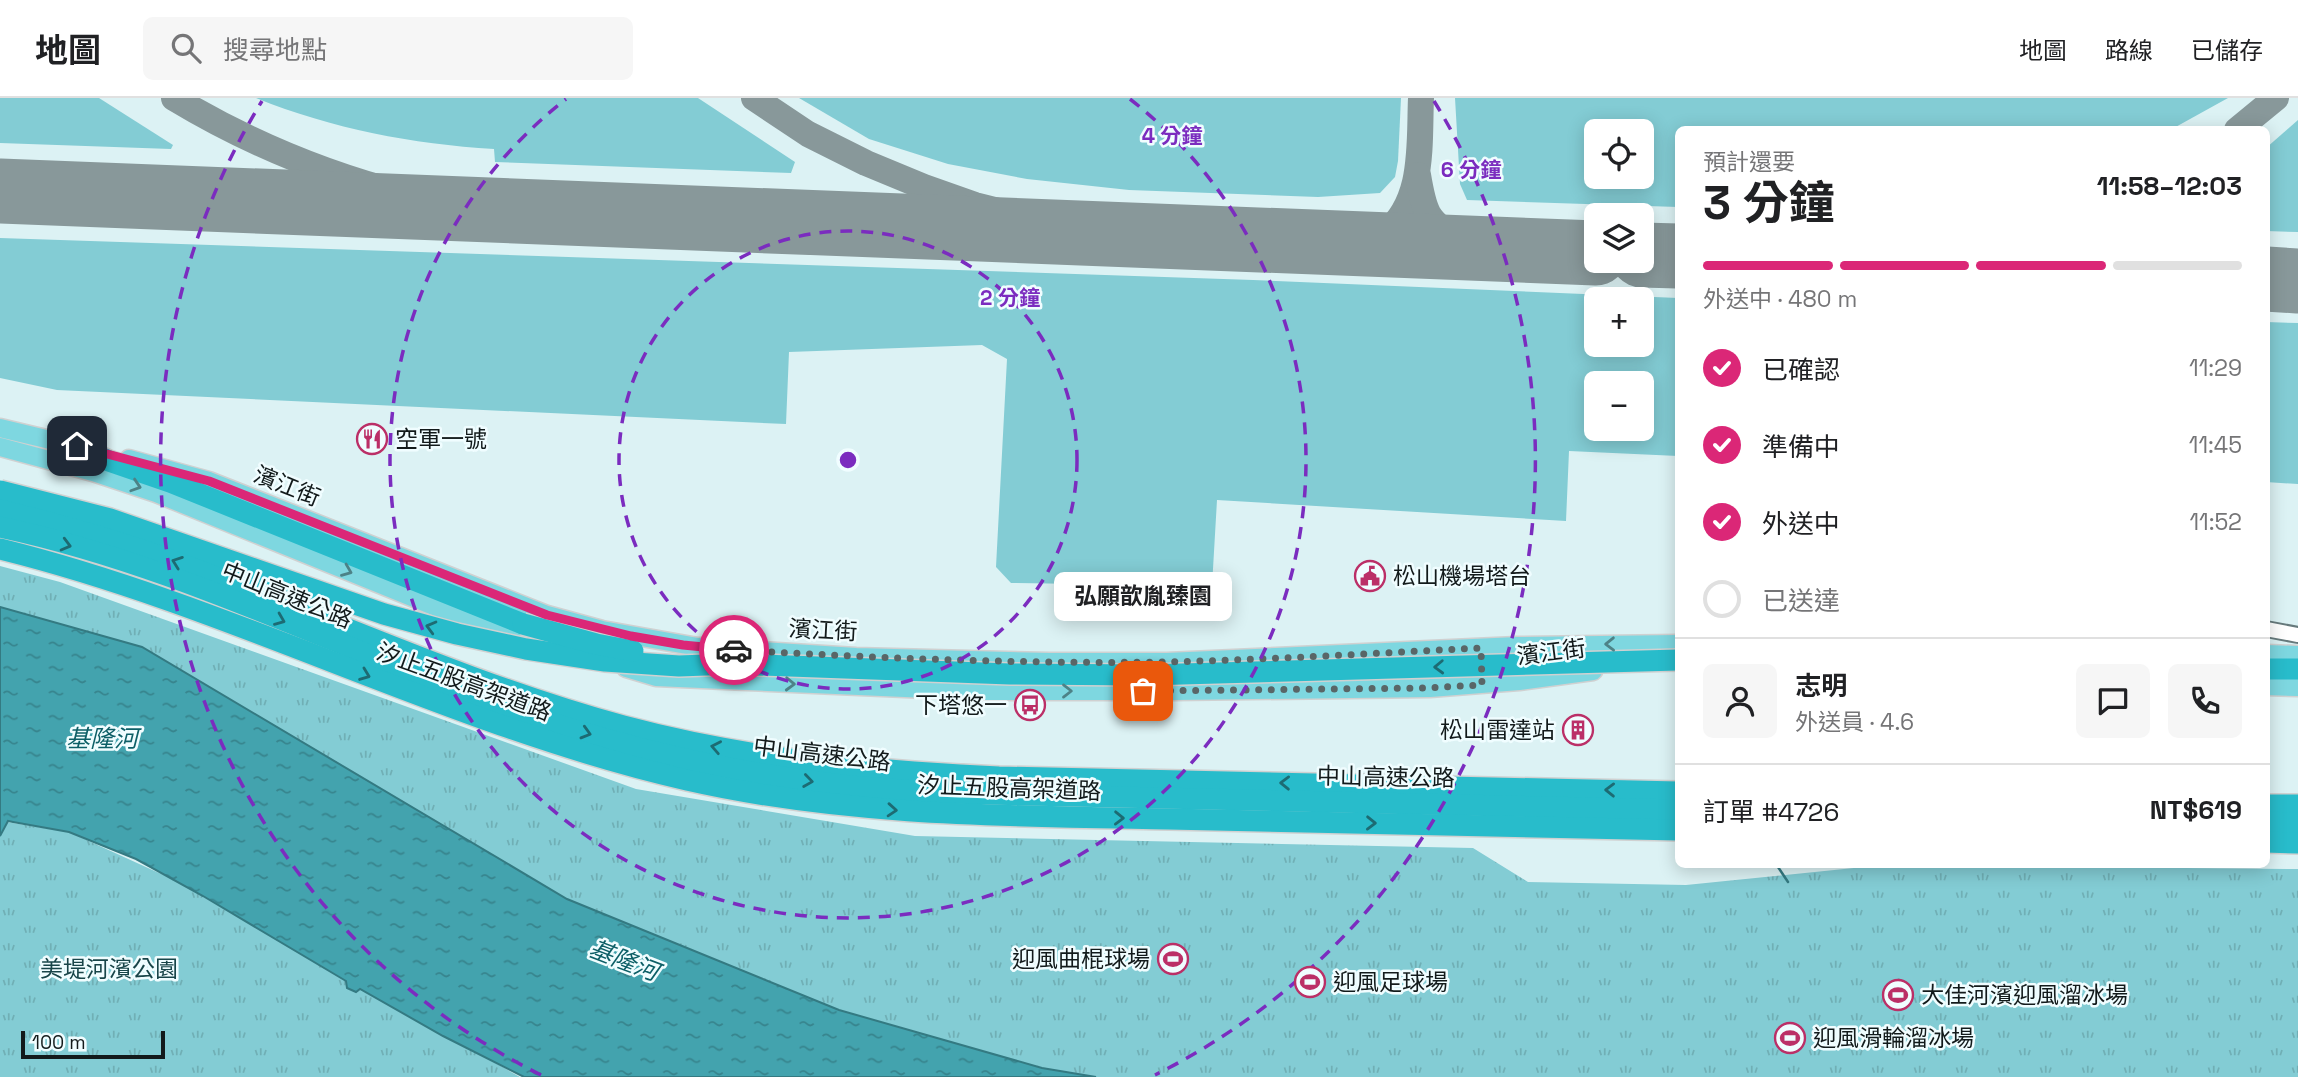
<!DOCTYPE html>
<html lang="zh-TW">
<meta charset="utf-8">
<style>
:root{--surface:#fff;--page:#f6f6f6;--text:#202124;--muted:#757577;--line:#e0e0e0;--accent:#db2777}
body{margin:0;font-family:"Space Grotesk","Noto Sans TC",sans-serif;background:var(--page);color:var(--text);height:100vh;display:flex;flex-direction:column;font-size:26px;white-space:nowrap}
*{box-sizing:border-box;margin:0}
p{font-size:23px;color:var(--muted)}
.icon{flex:none;width:38px;height:38px;fill:none;stroke:currentColor;stroke-width:2;stroke-linecap:round;stroke-linejoin:round}
.map{position:relative;flex:1;overflow:hidden}
.sheet{position:absolute;left:1675px;top:28px;width:595px;height:742px;display:flex;flex-direction:column;background:var(--surface);border-radius:10px;box-shadow:0 4px 18px #0003}
.sheet>*{flex:none}
.controls{position:absolute;left:1584px;top:21px;display:grid;gap:14px}
.controls a{display:grid;place-items:center;width:70px;height:70px;border-radius:10px;background:var(--surface);box-shadow:0 4px 18px #0003;font-size:35px}
.scale{position:absolute;left:21px;bottom:18px;width:144px;box-sizing:border-box;padding-left:7px;border:4px solid #121a1b;border-top:0;font-size:19px;line-height:24px;white-space:nowrap;color:#121a1b;-webkit-text-stroke:5px #f0fdff;paint-order:stroke}
.pin{position:absolute;display:grid;place-items:center;width:60px;height:60px;color:#fff;margin:-30px;border-radius:14px;box-shadow:0 4px 10px #0006}
.courier{position:absolute;display:grid;place-items:center;width:70px;height:70px;margin:-35px;border:5px solid #db2777;border-radius:50%;background:#fff;color:#222;box-shadow:0 2px 9px #0007}
.bubble{position:absolute;height:49px;border-radius:10px;background:var(--surface);box-shadow:0 4px 18px #0003;font-size:23px;font-weight:700;line-height:49px;text-align:center}
.headline em{font-style:normal;font-weight:700}
.headline div{display:flex;flex-direction:column-reverse}
.headline{display:flex;align-items:center;justify-content:space-between;height:119px;padding:0 28px}
h1{font-size:46px;font-weight:700;line-height:52px}
.bar{display:grid;grid-template-columns:repeat(4,1fr);gap:10px 7px;align-content:center;height:84px;padding:0 28px}
.bar i{height:9px;border-radius:5px;background:var(--line)}
.bar .on{background:var(--accent)}
.bar p{grid-column:span 4}
.line{display:flex;align-items:center;gap:18px;padding:0 28px;border-top:2px solid var(--line)}
.line div{flex:1}
.round{display:grid;place-items:center;flex:none;width:74px;height:74px;border-radius:10px;background:var(--page)}
ol{padding:0 28px;list-style:none}
li{display:flex;align-items:center;gap:21px;height:77px}
li p{margin-inline-start:auto}
li .icon{padding:7px;border-radius:50%;background:var(--accent);color:#fff;stroke-width:4}
li:last-child{color:var(--muted)}
li i{width:38px;height:38px;border:4px solid var(--line);border-radius:50%}
header{display:flex;align-items:center;gap:42px;box-sizing:border-box;height:98px;padding:0 35px;background:var(--surface);border-bottom:2px solid var(--line)}
header strong{font-size:33px}
nav{display:flex;gap:38px;margin-inline-start:auto;font-size:24px}
.search{width:490px;height:63px;background:var(--page);display:flex;align-items:center;gap:18px;box-sizing:border-box;padding:0 24px;border-radius:10px;color:var(--muted);font-size:26px}
.map>svg:first-child{display:block}
.green{fill:#83ccd4;fill-rule:evenodd}
.park{fill:url(#park-tufts)}
.water{fill:url(#water-ripples);stroke:#347a82;stroke-width:2}
.lines{fill:none;stroke-linecap:round;stroke-linejoin:round}
.stream{stroke:#347a82;stroke-width:2.5}
.taxiway{stroke:#88989a;stroke-width:26}
.runway{stroke:#88989a;stroke-width:65}
.minor-casing{stroke:#677a7c;stroke-width:18}
.major-casing{stroke:#d0d1d1;stroke-width:21}
.highway-casing{stroke:#d0d1d1;stroke-width:24}
.minor{stroke:#fff;stroke-width:14}
.major{stroke:#7ed7e0;stroke-width:18}
.highway{stroke:#28bccb;stroke-width:21}
.highway-bridge-casing{stroke:#d0d1d1;stroke-width:24;stroke-linecap:butt}
.highway-bridge{stroke:#28bccb;stroke-width:21}
.oneway{stroke:#4d8287}
.oneway2{stroke:#1d6b73}
.done{stroke:#596667;stroke-width:7;stroke-dasharray:0 12.6}
.route{stroke:#db2777;stroke-width:9}
.ring{fill:none;stroke:#7b2cbf;stroke-width:3.5;stroke-dasharray:12 9}
.labels{text-anchor:middle;dominant-baseline:central;stroke-width:5;stroke-linejoin:round;paint-order:stroke}
.poi-label{font-size:23px;fill:#121a1b;stroke:#f0fdff;text-anchor:start}
.street-label{font-size:23px;fill:#121a1b;stroke:#f0fdff}
.park-label{font-size:23px;fill:#194549;stroke:#f0fdff}
.water-label{font-size:24px;font-style:italic;fill:#0d5f67;stroke:#f0fdff}
.centre{fill:#7b2cbf;stroke:#f0fdff;stroke-width:3.5}
.ring-label{font-size:21px;text-anchor:middle;font-weight:bold;fill:#7b2cbf;stroke:#f0fdff;stroke-width:5;stroke-linejoin:round;paint-order:stroke}
</style>
<header>
<strong>地圖</strong>
<div class="search"><svg class="icon" aria-label="search" viewBox="0 0 24 24"><circle cx="10" cy="10" r="6"/><path d="M15 15l6 6"/></svg>搜尋地點</div>
<nav><a>地圖</a><a>路線</a><a>已儲存</a></nav>
</header>
<div class="map">
<svg width="2298" height="979" viewBox="0 0 2298 979">
<defs>
<pattern id="park-tufts" width="24" height="20" patternUnits="userSpaceOnUse" patternTransform="scale(1.75)"><rect width="24" height="20" fill="#83ccd4"/><path d="M3 7l-1-3M5 7V3M7 7l1-3M15 17l-1-3M17 17v-4M19 17l1-3" fill="none" stroke="#70afb5"/></pattern>
<pattern id="water-ripples" width="26" height="14" patternUnits="userSpaceOnUse" patternTransform="scale(1.75)"><rect width="26" height="14" fill="#43a3ae"/><path d="M2 4q2-2 4 0t4 0M15 11q2-2 4 0t4 0" fill="none" stroke="#37848d"/></pattern>
</defs>
<rect width="100%" height="100%" fill="#dcf2f4"/>
<g class="green">
<path d="M0 0H99L173 47 171 51 0 45Z"/>
<path d="M256 0H698L795 64 791 75 495 64 494 51C412 46 333 31 256 0Z"/>
<path d="M799 0H1401L1398 63 1395 79 1380 95 1318 99 1129 92 1027 81 948 66 869 41Z"/>
<path d="M1455 0H2228L2172 31 1678 32V109L1467 102 1460 86ZM1596 33H1642V79H1596Z"/>
<path d="M2298 22V134L2266 133V50Z"/>
<path d="M0 140 1253 182 1678 200V358L1569 353 1566 423 1217 402 1212 488 1011 485 996 469 1007 261 982 247 789 254 786 326 57 292 0 280ZM1596 201H1642V247H1596ZM1596 285H1642V331H1596Z"/>
<path d="M2266 224 2298 225V386L2266 384Z"/>
</g>
<g class="park">
<path d="M0 468 60 484 636 691 915 738 1473 750 1528 784 1686 787 1883 767 2298 771V979H1096L1042 970 839 912 567 801 142 549 0 509Z"/>
<path d="M0 723 69 734 181 785 520 979H0Z"/>
</g>
<path class="water" d="M0 509 142 549 567 801 839 912 1042 970 1096 979H524L443 938 360 891 356 894 347 890 346 883 203 798 136 761 69 734 13 724 8 723 0 738Z"/>
<g class="lines">
<path class="stream" d="M1778 769 1788 784"/>
<g class="taxiway">
<path d="M174 0C247 44 324 76 406 97 432 104 459 107 485 112"/>
<path d="M754 0 808 36 866 65 924 89 975 107 1026 120 1130 138 1384 136C1425 104 1419 46 1421 0"/>
<path d="M2237 32 2276 0"/>
<path d="M1418 77C1424 113 1426 123 1459 142L1596 150"/>
<path d="M1642 153 1678 156"/>
</g>
<g class="runway">
<path d="M0 93 1596 155"/>
<path d="M1642 157 1678 158"/>
<path d="M2266 181 2298 183"/>
</g>
<g class="minor-casing">
<path id="minor" d="M2266 531 2298 537"/>
</g>
<g class="major-casing">
<g id="major">
<path d="M0 330 88 351"/>
<path d="M0 349 93 374 156 395 473 524 549 547"/>
<path d="M129 361 209 383 547 517 602 532 698 549 856 559 1049 564H1167L1517 548 1678 546"/>
<path d="M2266 556 2298 557"/>
<path d="M626 570 656 579 973 593H1174L1430 590 1519 583 1593 573"/>
<path d="M2266 588 2298 589"/>
</g>
</g>
<g class="highway-casing">
<g id="highway">
<path d="M77 348 109 363 170 384 523 526"/>
<path d="M2266 571H2298"/>
<path d="M2266 707H2298"/>
<path d="M2266 724 2298 725"/>
<path d="M2266 744 2298 745"/>
</g>
</g>
<use href="#minor" class="minor"/>
<use href="#major" class="major"/>
<use href="#highway" class="highway"/>
<g class="highway-bridge-casing">
<g id="highway-bridge">
<path d="M0 393 110 421 384 516 457 536 526 551 605 563 679 568 732 566 1010 576 1146 577 1678 562"/>
<path d="M0 412C62 427 123 444 182 466 328 520 472 587 623 628 746 661 872 673 999 679L1678 694"/>
<path d="M0 429C180 467 346 555 519 614 621 649 727 674 834 686 871 691 908 692 945 695L1678 712"/>
<path d="M0 451C235 509 451 628 687 682 845 718 1008 718 1169 721 1338 724 1508 728 1678 732"/>
<path d="M523 526 596 546 633 553"/>
</g>
</g>
<use href="#highway-bridge" class="highway-bridge"/>
</g>
<defs><path id="oneway-chevron" d="M-2-3.5L2.5 0L-2 3.5" fill="none" stroke-width="1.6" stroke-linecap="round" stroke-linejoin="round" transform="scale(1.75)"/></defs>
<g class="oneway">
<use href="#oneway-chevron" transform="translate(136 388) rotate(18)"/>
<use href="#oneway-chevron" transform="translate(347 473) rotate(22)"/>
<use href="#oneway-chevron" transform="translate(1610 546) rotate(179)"/>
<use href="#oneway-chevron" transform="translate(790 586) rotate(2)"/>
<use href="#oneway-chevron" transform="translate(1067 593)"/>
</g>
<g class="oneway2">
<use href="#oneway-chevron" transform="translate(66 447) rotate(15)"/>
<use href="#oneway-chevron" transform="translate(177 464) rotate(-160)"/>
<use href="#oneway-chevron" transform="translate(280 522) rotate(22)"/>
<use href="#oneway-chevron" transform="translate(431 529) rotate(-165)"/>
<use href="#oneway-chevron" transform="translate(1439 569) rotate(178)"/>
<use href="#oneway-chevron" transform="translate(365 577) rotate(21)"/>
<use href="#oneway-chevron" transform="translate(586 635) rotate(16)"/>
<use href="#oneway-chevron" transform="translate(716 649) rotate(-169)"/>
<use href="#oneway-chevron" transform="translate(808 683) rotate(8)"/>
<use href="#oneway-chevron" transform="translate(1285 685) rotate(-179)"/>
<use href="#oneway-chevron" transform="translate(1610 692) rotate(-179)"/>
<use href="#oneway-chevron" transform="translate(892 712) rotate(4)"/>
<use href="#oneway-chevron" transform="translate(1119 720) rotate(1)"/>
<use href="#oneway-chevron" transform="translate(1371 725) rotate(1)"/>
</g>
<g class="lines">
<path class="done" d="M734 552C877 560 1020 566 1163 564 1269 562 1376 555 1481 550L1482 587 1423 590 1143 593"/>
<path class="route" d="M77 348 209 383 547 517 631 538 683 547 734 552"/>
</g>
<g class="ring">
<circle cx="848" cy="362" r="229"/>
<path d="M1130 1A458 458 0 1 1 566 1"/>
<path d="M541 977A687 687 0 0 1 262 3M1434 3A687 687 0 0 1 1155 977"/>
</g>
<defs>
<g id="restaurant-ring" transform="scale(1.575)"><circle r="9.5" fill="#f0fdff" stroke="#bb2f67" stroke-width="1.5"/><path d="M-5-6h1v4h1v-4h1v4h1v-4h1v5L-1.5 .5V6h-2V.5L-5-1ZM5-6V6H3V1.5H1.5Q1.5-4 5-6Z" fill="#bb2f67"/></g>
<g id="civic-ring" transform="scale(1.575)"><circle r="9.5" fill="#f0fdff" stroke="#bb2f67" stroke-width="1.5"/><path d="M-.6-6.5H3V-4.5H.6V-3L4-1V1h2V6H-6V1h2V-1L-.6-3ZM-1.2 2.5V6h2.4V2.5Z" fill="#bb2f67"/></g>
<g id="bus-ring" transform="scale(1.575)"><circle r="9.5" fill="#f0fdff" stroke="#bb2f67" stroke-width="1.5"/><path d="M-5-6H5V4H4V6H2V4H-2V6H-4V4H-5ZM-3.5-4V0h7V-4ZM-3.5 1.2v1.5H-2V1.2ZM2 1.2v1.5H3.5V1.2Z" fill="#bb2f67"/></g>
<g id="building-ring" transform="scale(1.575)"><circle r="9.5" fill="#f0fdff" stroke="#bb2f67" stroke-width="1.5"/><path d="M-4-6H4V6H1V3H-1V6H-4ZM-2.5-4.3h1.7v1.8h-1.7ZM.8-4.3h1.7v1.8H.8ZM-2.5-1h1.7V.8h-1.7ZM.8-1h1.7V.8H.8Z" fill="#bb2f67"/></g>
<g id="stadium-ring" transform="scale(1.575)"><circle r="9.5" fill="#f0fdff" stroke="#bb2f67" stroke-width="1.5"/><path d="M0-5a6.5 5 0 1 0 0 10a6.5 5 0 1 0 0-10ZM-3.5-1.8h7v3.6h-7Z" fill="#bb2f67"/></g>
</defs>
<g fill-rule="evenodd">
<use href="#restaurant-ring" x="372" y="341"/>
<use href="#civic-ring" x="1370" y="478"/>
<use href="#bus-ring" x="1030" y="607"/>
<use href="#building-ring" x="1578" y="632"/>
<use href="#stadium-ring" x="1173" y="861"/>
<use href="#stadium-ring" x="1310" y="884"/>
<use href="#stadium-ring" x="1898" y="897"/>
<use href="#stadium-ring" x="1790" y="940"/>
</g>
<g class="labels">
<g class="poi-label">
<text x="395" y="341">空軍一號</text>
<text x="1393" y="478">松山機場塔台</text>
<text x="1007" y="607" text-anchor="end">下塔悠一</text>
<text x="1555" y="632" text-anchor="end">松山雷達站</text>
<text x="1150" y="861" text-anchor="end">迎風曲棍球場</text>
<text x="1333" y="884">迎風足球場</text>
<text x="1921" y="897">大佳河濱迎風溜冰場</text>
<text x="1813" y="940">迎風滑輪溜冰場</text>
</g>
<g class="street-label">
<text transform="translate(287 388) rotate(22)">濱江街</text>
<text transform="translate(287 497) rotate(22)">中山高速公路</text>
<text transform="translate(823 532) rotate(3)">濱江街</text>
<text transform="translate(1551 554) rotate(-7)">濱江街</text>
<text transform="translate(464 584) rotate(20)">汐止五股高架道路</text>
<text transform="translate(822 656) rotate(7)">中山高速公路</text>
<text transform="translate(1386 679) rotate(1)">中山高速公路</text>
<text transform="translate(1009 690) rotate(2)">汐止五股高架道路</text>
</g>
<g class="park-label">
<text x="109" y="871">美堤河濱公園</text>
</g>
<g class="water-label">
<text x="102" y="640">基隆河</text>
<text transform="translate(624 862) rotate(21)">基隆河</text>
</g>
</g>
<circle cx="848" cy="362" r="10" class="centre"/>
<g class="ring-label">
<text x="1172" y="45">4 分鐘</text>
<text x="1471" y="79">6 分鐘</text>
<text x="1010" y="207">2 分鐘</text>
</g>
</svg>
<div class="controls">
<a><svg class="icon" aria-label="locate" viewBox="0 0 24 24"><circle cx="12" cy="12" r="6"/><path d="M12 2v4M12 18v4M2 12h4M18 12h4"/></svg></a>
<a><svg class="icon" aria-label="layers" viewBox="0 0 24 24"><path d="M12 4l9 5-9 5-9-5zM3 14l9 5 9-5"/></svg></a>
<a>+</a>
<a>−</a>
</div>
<div class="scale">100 m</div>
<div class="pin" style="left:1143px;top:593px;background:#ea580c"><svg class="icon" aria-label="bag" viewBox="0 0 24 24"><path d="M5 8h14l-1 12H6zM9 8a3 3 0 0 1 6 0"/></svg></div>
<div class="pin" style="left:77px;top:348px;background:#1f2937"><svg class="icon" aria-label="home" viewBox="0 0 24 24"><path d="M3 11l9-7 9 7M6 9v11h12V9"/></svg></div>
<div class="courier" style="left:734px;top:552px"><svg class="icon" aria-label="car" viewBox="0 0 24 24"><path d="M5 17H2v-5l4-1 3-4h7l3 4 3 1v5h-3M9 17h6M6 11h13"/><circle cx="7" cy="17" r="2"/><circle cx="17" cy="17" r="2"/></svg></div>
<div class="bubble" style="left:1054px;top:474px;width:178px">弘願歆胤臻園</div>
<section class="sheet">
<div class="headline"><div><h1>3 分鐘</h1><p>預計還要</p></div><em>11:58–12:03</em></div>
<div class="bar"><i class="on"></i><i class="on"></i><i class="on"></i><i></i><p>外送中 · 480 m</p></div>
<ol>
<li><svg class="icon" aria-label="check" viewBox="0 0 24 24"><path d="M5 12l5 5 9-10"/></svg>已確認<p>11:29</p></li>
<li><svg class="icon" aria-label="check" viewBox="0 0 24 24"><path d="M5 12l5 5 9-10"/></svg>準備中<p>11:45</p></li>
<li><svg class="icon" aria-label="check" viewBox="0 0 24 24"><path d="M5 12l5 5 9-10"/></svg>外送中<p>11:52</p></li>
<li><i></i>已送達</li>
</ol>
<div class="line" style="height:126px"><a class="round"><svg class="icon" aria-label="person" viewBox="0 0 24 24"><circle cx="12" cy="8" r="4"/><path d="M4 21q1-7 8-7t8 7"/></svg></a><div><b>志明</b><p>外送員 · 4.6</p></div><a class="round"><svg class="icon" aria-label="chat" viewBox="0 0 24 24"><path d="M4 5h16v11H9l-5 4z"/></svg></a><a class="round"><svg class="icon" aria-label="phone" viewBox="0 0 24 24"><path d="M5 4h4l2 5-3 2q2 4 5 5l2-3 5 2v4C11 20 4 13 5 4z"/></svg></a></div>
<div class="line" style="height:91px"><div>訂單 #4726</div><b>NT$619</b></div>
</section>
</div>
